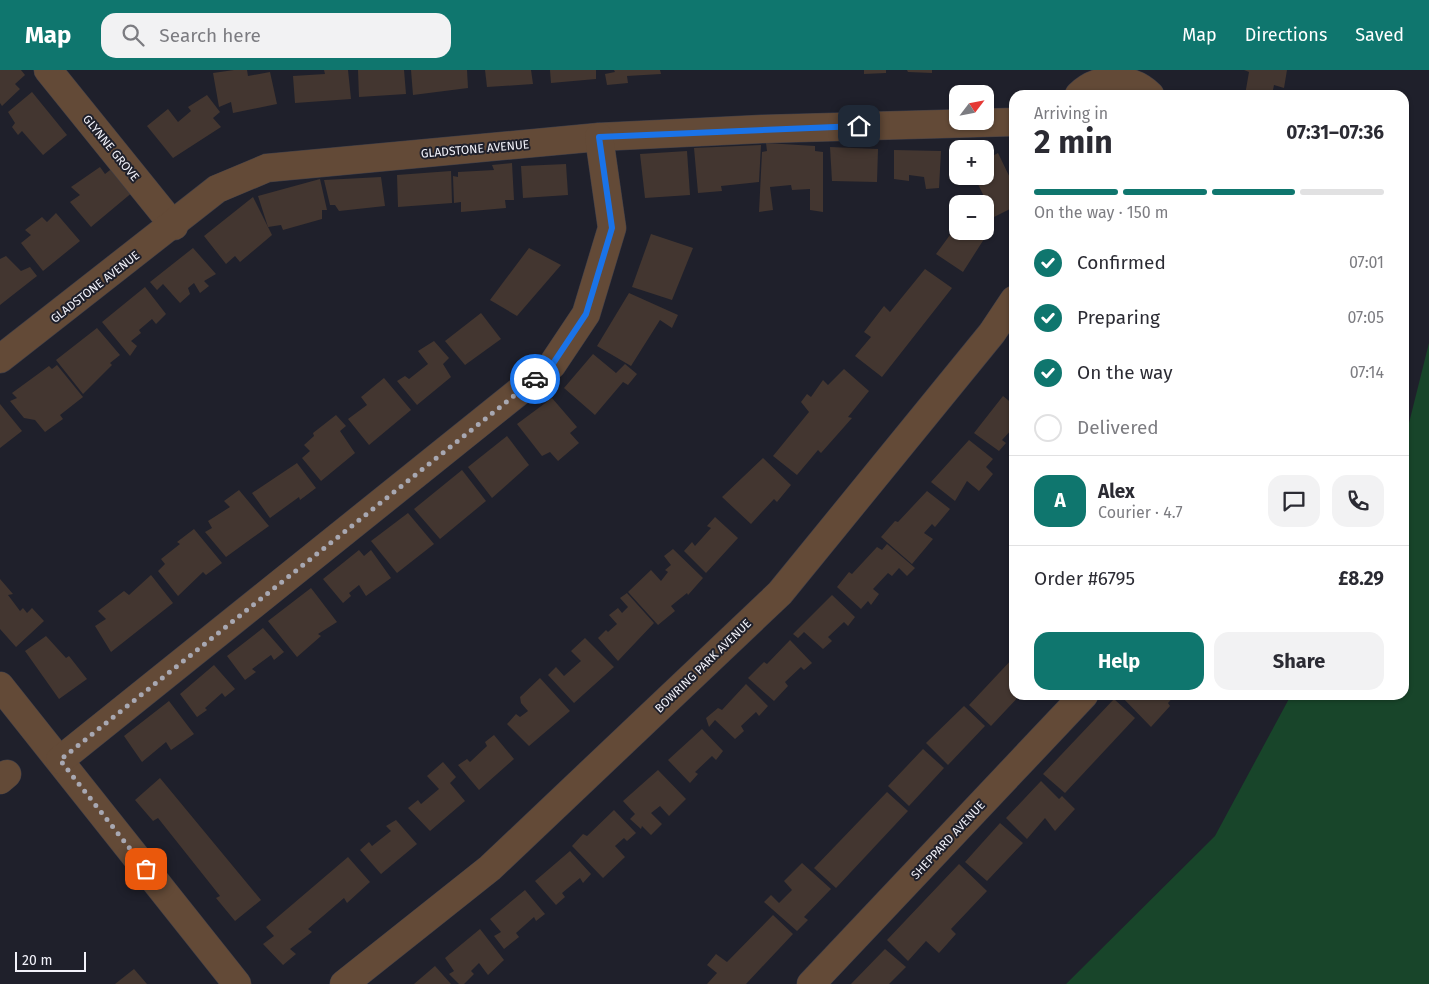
<!DOCTYPE html>
<meta charset="utf-8">
<style>
:root{--surface:#fff;--page:#f2f2f3;--text:#2b2b33;--muted:#7c7c81;--line:#e1e1e2;--accent:#0f766e}
body{margin:0;font-family:"Fira Sans",sans-serif;background:var(--page);color:var(--text);height:100vh;display:flex;flex-direction:column;font-size:19px;white-space:nowrap}
*{box-sizing:border-box;margin:0}
p{font-size:16px;color:var(--muted)}
.icon{flex:none;width:28px;height:28px;fill:none;stroke:currentColor;stroke-width:2;stroke-linecap:round;stroke-linejoin:round}
.map{position:relative;flex:1;overflow:hidden}
.side{position:absolute;left:1009px;top:20px;width:400px;height:610px;display:flex;flex-direction:column;background:var(--surface);border-radius:15px;box-shadow:0 1px 4px #0004}
.side>*{flex:none}
.needle{width:32px;rotate:58deg}
.buttons{position:absolute;left:949px;top:15px;display:grid;gap:10px}
.buttons a{display:grid;place-items:center;width:45px;height:45px;border-radius:10px;background:var(--surface);box-shadow:0 1px 4px #0004;font-size:25px}
.scale{position:absolute;left:15px;bottom:12px;width:71px;box-sizing:border-box;padding-left:5px;border:2px solid #f2f2fa;border-top:0;font-size:14px;line-height:18px;white-space:nowrap;color:#f2f2fa;-webkit-text-stroke:4px #1f202b;paint-order:stroke}
.pin{position:absolute;display:grid;place-items:center;width:42px;height:42px;color:#fff;margin:-21px;border-radius:10px;box-shadow:0 2px 8px #0006}
.courier{position:absolute;display:grid;place-items:center;width:50px;height:50px;margin:-25px;border:4px solid #1a73e8;border-radius:50%;background:#fff;color:#222;box-shadow:0 1px 6px #0007}
.headline em{font-style:normal;font-weight:700}
.headline div{display:flex;flex-direction:column-reverse}
.headline{display:flex;align-items:center;justify-content:space-between;height:85px;padding:0 25px}
h1{font-size:32px;font-weight:700;line-height:38px}
.bar{display:grid;grid-template-columns:repeat(4,1fr);gap:8px 5px;align-content:center;height:60px;padding:0 25px}
.bar i{height:6px;border-radius:4px;background:var(--line)}
.bar .on{background:var(--accent)}
.bar p{grid-column:span 4}
.line{display:flex;align-items:center;gap:12px;padding:0 25px;border-top:1px solid var(--line)}
.line div{flex:1}
.round{display:grid;place-items:center;flex:none;width:52px;height:52px;border-radius:15px;background:var(--page)}
ol{padding:0 25px;list-style:none}
li{display:flex;align-items:center;gap:15px;height:55px}
li p{margin-inline-start:auto}
li .icon{padding:5px;border-radius:50%;background:var(--accent);color:#fff;stroke-width:4}
li:last-child{color:var(--muted)}
li i{width:28px;height:28px;border:2px solid var(--line);border-radius:50%}
.primary-button{display:flex;gap:10px;margin-top:auto;padding:10px 25px}
.primary-button a{flex:1;height:58px;border-radius:15px;background:var(--accent);color:#fff;font-size:20px;font-weight:700;line-height:58px;text-align:center}
.primary-button a+a{background:var(--page);color:var(--text)}
header{display:flex;align-items:center;gap:30px;box-sizing:border-box;height:70px;padding:0 25px;background:var(--accent);color:#fff}
header strong{font-size:24px}
nav{display:flex;gap:28px;margin-inline-start:auto;font-size:18px}
.search{width:350px;height:45px;background:var(--page);display:flex;align-items:center;gap:12px;box-sizing:border-box;padding:0 18px;border-radius:15px;color:var(--muted);font-size:19px}
.map>svg:first-child{display:block}
.green{fill:#18452a}
.building{fill:#433630}
.lines{fill:none;stroke-linecap:round;stroke-linejoin:round}
.minor-casing{stroke:#3d3d48;stroke-width:29}
.minor{stroke:#634a37;stroke-width:28}
.done{stroke:#a8a8b2;stroke-width:5;stroke-dasharray:0 9}
.route{stroke:#1a73e8;stroke-width:6}
.labels{text-anchor:middle;dominant-baseline:central;stroke-width:4;stroke-linejoin:round;paint-order:stroke}
.street-label{font-size:12px;fill:#f2f2fa;stroke:#1f202b}
</style>
<header>
<strong>Map</strong>
<div class="search"><svg class="icon" aria-label="search" viewBox="0 0 24 24"><circle cx="10" cy="10" r="6"/><path d="M15 15l6 6"/></svg>Search here</div>
<nav><a>Map</a><a>Directions</a><a>Saved</a></nav>
</header>
<div class="map">
<svg width="1429" height="914" viewBox="0 0 1429 914">
<rect width="100%" height="100%" fill="#1f202b"/>
<path class="green" d="M1429 273V914H1066L1215 766 1291 625H1404V373Z"/>
<g class="building">
<path d="M0 0H21L25 5 15 14 20 19 2 36 0 33Z"/>
<path d="M234 0H247L248 6 270 2 277 34 233 43 231 32 219 37 213 3Z"/>
<path d="M324 0H348L351 29 295 33 293 6 325 4Z"/>
<path d="M358 0H404L406 24 359 27Z"/>
<path d="M411 0H467L468 18 413 25Z"/>
<path d="M485 0H531L533 14 487 17Z"/>
<path d="M550 0H596V9L551 13Z"/>
<path d="M614 0H660L661 4 627 6 628 13 607 15 605 4 615 2Z"/>
<path d="M864 0H886V3L864 4Z"/>
<path d="M907 0H932V3L908 2Z"/>
<path d="M1244 0H1287L1284 18 1274 15 1272 25H1245L1249 2Z"/>
<path d="M32 22 67 65 43 85 22 61 18 65 12 57 15 53 8 42Z"/>
<path d="M207 25 220 42 213 48 221 57 173 88 147 56 168 39 178 52 191 41 188 37Z"/>
<path d="M766 73 815 76V81L823 82V142L810 140V119L792 120 791 115 770 117 773 140 759 142 762 82 767 81Z"/>
<path d="M761 75 759 112 721 116 722 121 698 123 694 78Z"/>
<path d="M830 77 878 79 877 112 832 111Z"/>
<path d="M894 80 941 81 939 118 926 119 924 107 909 105V111L894 109Z"/>
<path d="M687 81 690 125 645 128 640 84Z"/>
<path d="M998 83 1014 116V137L994 147 974 106H985V90Z"/>
<path d="M512 93 514 130H505L506 138 461 142V132L454 133 453 106 458 107V102L494 100 492 95Z"/>
<path d="M566 94 568 125 523 128 521 96Z"/>
<path d="M100 97 105 104 114 97 134 121 91 157 70 132 80 125 71 117Z"/>
<path d="M451 101 452 133 398 137 397 105Z"/>
<path d="M381 107 385 136 339 141 335 135H330L324 110Z"/>
<path d="M320 109 327 140H322V149L283 160 281 155 268 157 258 126Z"/>
<path d="M253 127 272 165 240 192 235 186 226 194 204 166Z"/>
<path d="M56 143 80 171 43 201 21 173 31 165 25 160 42 147 47 152Z"/>
<path d="M985 150 993 155 963 202 936 184 958 154V161H985Z"/>
<path d="M651 164 693 178 672 230 632 217Z"/>
<path d="M193 178 216 204 204 211 209 216 200 223 194 213 188 218 190 224 180 233 163 214 157 220 150 212Z"/>
<path d="M529 178 561 195 517 246 490 230Z"/>
<path d="M6 186 21 201 30 197 37 206 0 235V189Z"/>
<path d="M925 199 952 218 882 307 855 286 871 267 864 262 884 236 890 242Z"/>
<path d="M145 217 166 244 156 254 152 249 139 260 141 263 131 271 137 276 130 286 102 252Z"/>
<path d="M629 223 678 245 672 258 660 250 631 296 597 276Z"/>
<path d="M481 243 501 269 465 295 445 271Z"/>
<path d="M97 258 120 285 110 293 112 295 83 324 56 290Z"/>
<path d="M434 271 449 288 443 294 451 307 417 335 397 311 405 306 409 309 428 294 418 281Z"/>
<path d="M593 284 616 303 625 294 637 304 628 315 623 312 595 345 564 318Z"/>
<path d="M57 295 83 327 60 345 63 349 45 362 35 350 24 348 10 331 17 328 12 323 49 296 52 299Z"/>
<path d="M844 299 869 321 848 347 852 348 821 383 818 380 797 405 773 386 809 342 801 332 807 324 811 327 823 310 828 315Z"/>
<path d="M384 308 411 340 369 375 348 349 367 335 361 327Z"/>
<path d="M1003 326 1014 335V357L1002 370 1006 373 999 381 974 363Z"/>
<path d="M552 328 577 357 570 363 579 373 558 391 550 382 542 386 517 354Z"/>
<path d="M0 334 22 361 0 378Z"/>
<path d="M336 345 346 356 340 361 355 383 321 411 302 388 310 381 304 375 314 366 313 363Z"/>
<path d="M507 366 529 395 492 428 468 397Z"/>
<path d="M969 370 993 389 986 397 993 404 979 421 967 411 955 431 931 412Z"/>
<path d="M763 388 791 415 777 432 774 429 751 454 722 427Z"/>
<path d="M297 393 316 418 300 430 299 427 270 448 252 423Z"/>
<path d="M462 400 486 431 440 469 414 439Z"/>
<path d="M239 420 269 456 226 487 205 462 212 458 208 451 230 437 224 431Z"/>
<path d="M927 421 950 439 935 457 932 454 924 463 933 469 912 494 881 467 895 451 898 452Z"/>
<path d="M408 443 434 474 397 503 371 471Z"/>
<path d="M715 447 738 468 706 503 684 481 692 472 695 476 711 458 707 456Z"/>
<path d="M194 459 222 493 206 505 203 502 178 526 158 501 165 494 161 489 180 474 177 472Z"/>
<path d="M887 474 915 498 907 506 899 498 892 506 888 503 873 519 879 524 871 535 868 531 861 539 837 517 849 502 852 504 877 477 882 480Z"/>
<path d="M673 479 703 508 688 525 687 523 671 536 675 541 658 555 628 522 651 500 661 511 668 502 665 500 671 495 664 486Z"/>
<path d="M359 480 364 486 371 480 391 508 366 526 359 515 349 523 351 526 343 533 323 509Z"/>
<path d="M151 505 173 533 111 582 95 556 106 549 98 541 124 521 129 525Z"/>
<path d="M0 509 13 524 8 525 20 541 23 538 27 543 32 538 44 551 16 577 0 559Z"/>
<path d="M311 518 337 552 318 564 321 566 297 587 268 551Z"/>
<path d="M627 523 654 553 618 591 598 568 606 560 608 562 617 554 609 545 618 538 622 543 628 537 620 528Z"/>
<path d="M832 525 855 547 848 556 844 552 828 567 832 571 823 579 804 562 798 568 793 564Z"/>
<path d="M263 558 284 582 274 590 271 585 252 599 256 602 245 610 227 586Z"/>
<path d="M46 566 66 588 69 586 87 609 59 629 25 581Z"/>
<path d="M585 568 614 597 574 633 548 605 556 597 564 606 581 591 571 581Z"/>
<path d="M790 570 812 593 804 600 801 597 785 612 788 616 774 631 748 608 764 592 767 594Z"/>
<path d="M1014 587V625H1020L991 656 969 635Z"/>
<path d="M214 595 235 619 225 627 222 623 205 638 207 640 197 647 180 624Z"/>
<path d="M540 608 570 641 529 676 507 654 516 644 520 647 528 641 521 633 520 627Z"/>
<path d="M746 614 768 636 759 646 756 642 741 656 744 661 735 669 715 650 709 657 706 648 718 638 722 640Z"/>
<path d="M1122 625H1175L1168 633 1170 636 1151 657 1121 626Z"/>
<path d="M1114 629 1135 648 1065 723 1043 704Z"/>
<path d="M169 631 194 664 171 680 166 672 142 692 124 666Z"/>
<path d="M964 636 985 656 948 695 926 673Z"/>
<path d="M702 659 723 681 716 690 712 686 695 702 698 704 690 713 668 690Z"/>
<path d="M494 665 514 689 479 720 458 695 467 689 470 692 487 676 485 672Z"/>
<path d="M923 679 944 698 909 736 888 716Z"/>
<path d="M443 692 456 707 450 713 465 731 430 761 408 738 418 730 421 734 439 719 427 706Z"/>
<path d="M658 700 686 729 669 746 660 736 651 743 662 754 651 765 642 756 641 759 630 749 635 744 623 731Z"/>
<path d="M160 708 261 830 235 851 216 828 220 826 158 748 153 751 135 730Z"/>
<path d="M1041 711 1059 729 1062 726 1075 739 1055 761 1045 748 1027 769 1006 748Z"/>
<path d="M887 722 908 741 836 818 814 798Z"/>
<path d="M614 740 636 763 627 771 624 768 615 776 625 787 603 808 572 776 583 764 587 766Z"/>
<path d="M396 750 417 774 381 804 360 780 369 772 372 776 391 761 386 756Z"/>
<path d="M1000 753 1023 773 987 811 965 792Z"/>
<path d="M570 781 591 804 583 813 580 808 562 823 565 827 556 835 535 811Z"/>
<path d="M348 787 370 812 347 833 344 828 308 859 312 862 290 879 296 884 283 895 263 874 274 866 266 857Z"/>
<path d="M802 793 831 819 804 847 808 850 797 861 764 832 771 825 779 833 792 820 784 811Z"/>
<path d="M959 794 987 821 951 859 956 864 939 883 926 871 908 891 887 870Z"/>
<path d="M525 820 545 844 536 851 534 847 516 863 519 867 504 879 494 866 501 862 490 849Z"/>
<path d="M773 845 793 864 746 914H707L717 903 707 895 716 884 727 892Z"/>
<path d="M480 859 504 890 488 905 479 893 471 901 474 904 464 914H459L449 904 454 901 445 888Z"/>
<path d="M885 879 906 897 889 914H851Z"/>
<path d="M435 896 451 914H414Z"/>
<path d="M134 899 147 914H115Z"/>
</g>
<g class="lines">
<g class="minor-casing">
<g id="minor">
<path d="M48 0 174 156"/>
<path d="M1079 25C1098 6 1131 6 1150 25"/>
<path d="M0 289 217 119 267 98 599 67 762 59 1014 52"/>
<path d="M0 616 237 914"/>
<path d="M60 690 552 295 586 244 612 158 599 67"/>
<path d="M0 710 7 704"/>
<path d="M344 914 490 798 780 523 992 263 1014 230"/>
<path d="M811 914 1084 625"/>
</g>
</g>
<use href="#minor" class="minor"/>
</g>
<g class="lines">
<path class="done" d="M146 799 60 690 535 309"/>
<path class="route" d="M535 309 552 295 586 244 612 158 599 67 859 56"/>
</g>
<g class="labels">
<g class="street-label">
<text transform="translate(111 78) rotate(51)">GLYNNE GROVE</text>
<text transform="translate(475 79) rotate(-5)">GLADSTONE AVENUE</text>
<text transform="translate(95 217) rotate(-38)">GLADSTONE AVENUE</text>
<text transform="translate(703 596) rotate(-44)">BOWRING PARK AVENUE</text>
<text transform="translate(948 770) rotate(-47)">SHEPPARD AVENUE</text>
</g>
</g>
</svg>
<div class="buttons">
<a><svg class="needle" viewBox="-14 -14 28 28"><path d="M0-13l5 13h-10z" fill="#e53935"/><path d="M0 13l5-13h-10z" fill="#7c7c81"/></svg></a>
<a>+</a>
<a>−</a>
</div>
<div class="scale">20 m</div>
<div class="pin" style="left:146px;top:799px;background:#ea580c"><svg class="icon" aria-label="bag" viewBox="0 0 24 24"><path d="M5 8h14l-1 12H6zM9 8a3 3 0 0 1 6 0"/></svg></div>
<div class="pin" style="left:859px;top:56px;background:#1f2937"><svg class="icon" aria-label="home" viewBox="0 0 24 24"><path d="M3 11l9-7 9 7M6 9v11h12V9"/></svg></div>
<div class="courier" style="left:535px;top:309px"><svg class="icon" aria-label="car" viewBox="0 0 24 24"><path d="M5 17H2v-5l4-1 3-4h7l3 4 3 1v5h-3M9 17h6M6 11h13"/><circle cx="7" cy="17" r="2"/><circle cx="17" cy="17" r="2"/></svg></div>
<section class="side">
<div class="headline"><div><h1>2 min</h1><p>Arriving in</p></div><em>07:31–07:36</em></div>
<div class="bar"><i class="on"></i><i class="on"></i><i class="on"></i><i></i><p>On the way · 150 m</p></div>
<ol>
<li><svg class="icon" aria-label="check" viewBox="0 0 24 24"><path d="M5 12l5 5 9-10"/></svg>Confirmed<p>07:01</p></li>
<li><svg class="icon" aria-label="check" viewBox="0 0 24 24"><path d="M5 12l5 5 9-10"/></svg>Preparing<p>07:05</p></li>
<li><svg class="icon" aria-label="check" viewBox="0 0 24 24"><path d="M5 12l5 5 9-10"/></svg>On the way<p>07:14</p></li>
<li><i></i>Delivered</li>
</ol>
<div class="line" style="height:90px"><b class="round" style="background:var(--accent);color:#fff">A</b><div><b>Alex</b><p>Courier · 4.7</p></div><a class="round"><svg class="icon" aria-label="chat" viewBox="0 0 24 24"><path d="M4 5h16v11H9l-5 4z"/></svg></a><a class="round"><svg class="icon" aria-label="phone" viewBox="0 0 24 24"><path d="M5 4h4l2 5-3 2q2 4 5 5l2-3 5 2v4C11 20 4 13 5 4z"/></svg></a></div>
<div class="line" style="height:65px"><div>Order #6795</div><b>£8.29</b></div>
<div class="primary-button"><a>Help</a><a>Share</a></div>
</section>
</div>
